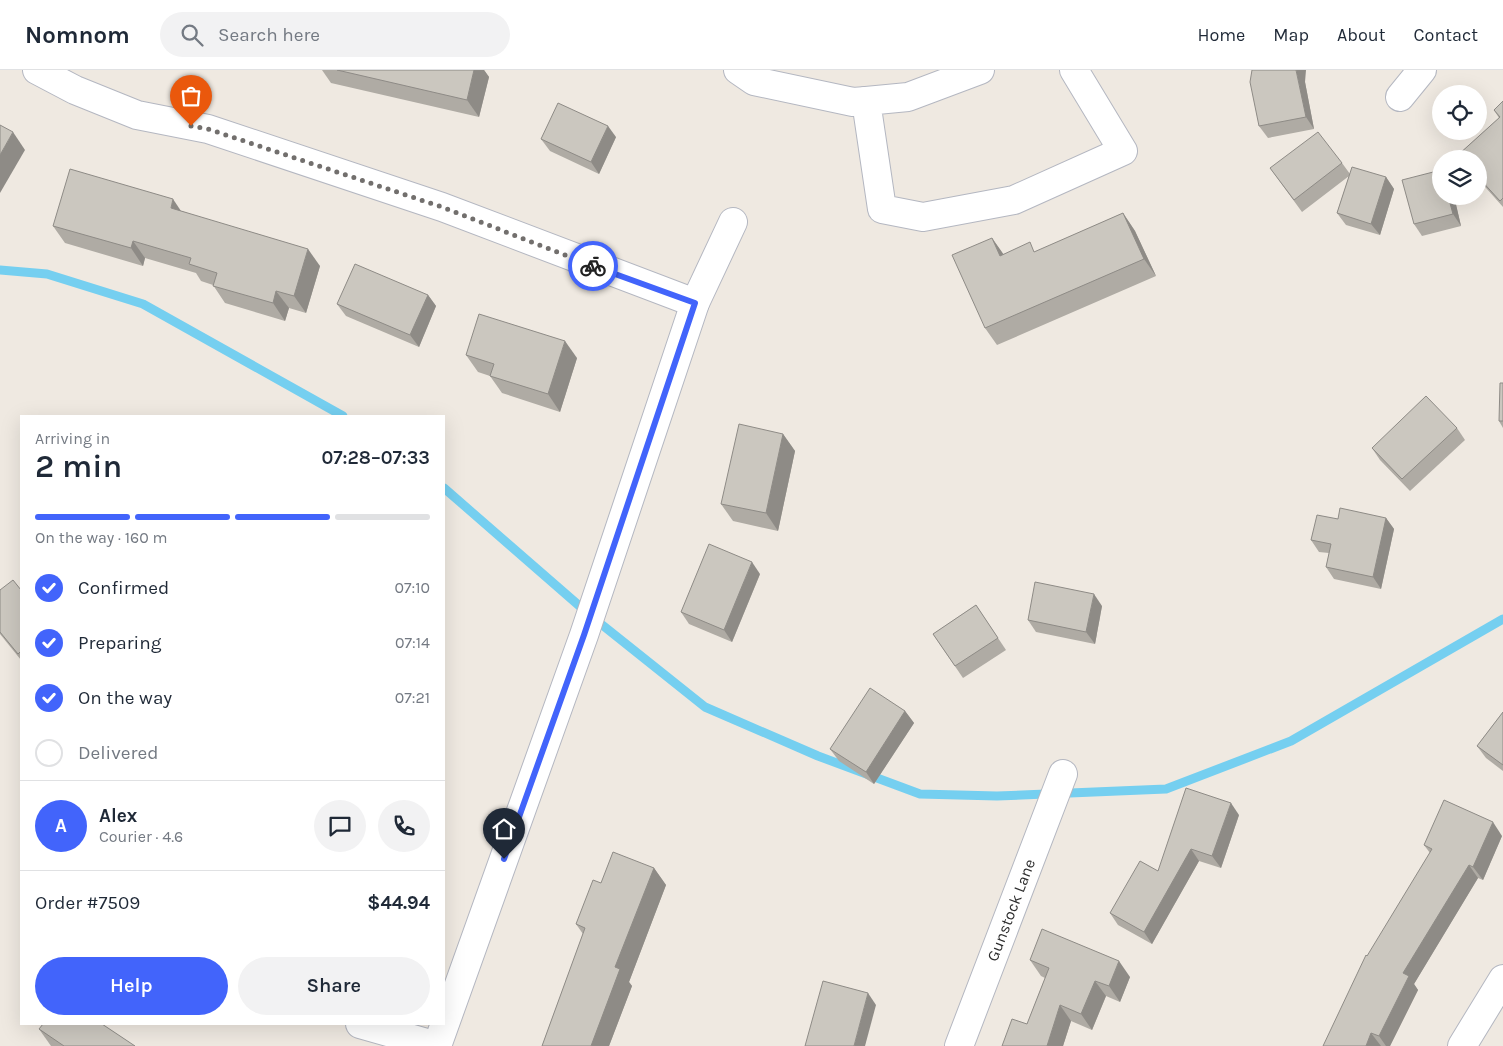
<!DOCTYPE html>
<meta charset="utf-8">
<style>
:root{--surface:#fff;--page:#f2f2f3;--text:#1f2937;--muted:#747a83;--line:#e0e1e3;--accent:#4264fb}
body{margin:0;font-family:Karla,sans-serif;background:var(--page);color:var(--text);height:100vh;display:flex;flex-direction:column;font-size:19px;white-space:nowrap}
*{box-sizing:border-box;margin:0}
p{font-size:16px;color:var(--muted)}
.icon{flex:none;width:28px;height:28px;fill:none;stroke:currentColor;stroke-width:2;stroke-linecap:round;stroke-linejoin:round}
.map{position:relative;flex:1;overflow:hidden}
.side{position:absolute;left:20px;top:345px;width:425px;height:610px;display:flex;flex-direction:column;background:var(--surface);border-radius:0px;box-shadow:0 5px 20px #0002}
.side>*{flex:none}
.buttons{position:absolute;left:1432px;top:15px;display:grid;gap:10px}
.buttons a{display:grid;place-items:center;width:55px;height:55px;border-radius:50%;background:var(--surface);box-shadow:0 5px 20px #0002;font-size:25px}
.pin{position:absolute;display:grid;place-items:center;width:42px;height:42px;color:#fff;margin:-51px -21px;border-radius:50% 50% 50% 0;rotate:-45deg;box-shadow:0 0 5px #0007}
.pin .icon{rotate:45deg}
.courier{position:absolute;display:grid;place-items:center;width:50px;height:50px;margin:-25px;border:4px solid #4264fb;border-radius:50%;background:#fff;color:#222;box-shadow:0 1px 6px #0007}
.summary em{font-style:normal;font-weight:600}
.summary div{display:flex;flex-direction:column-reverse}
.summary{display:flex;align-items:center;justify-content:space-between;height:85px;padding:0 15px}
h1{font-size:32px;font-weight:600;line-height:38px}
.bar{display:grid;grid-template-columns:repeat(4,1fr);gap:8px 5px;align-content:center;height:60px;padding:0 15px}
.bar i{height:6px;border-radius:4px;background:var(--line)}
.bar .current{background:var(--accent)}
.bar p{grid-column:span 4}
.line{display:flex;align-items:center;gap:12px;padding:0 15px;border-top:1px solid var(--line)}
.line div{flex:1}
.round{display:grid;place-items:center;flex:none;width:52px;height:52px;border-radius:26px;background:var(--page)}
ol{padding:0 15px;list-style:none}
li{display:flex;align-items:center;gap:15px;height:55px}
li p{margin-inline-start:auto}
li .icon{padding:5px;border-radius:50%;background:var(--accent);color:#fff;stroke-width:4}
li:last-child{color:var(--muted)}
li i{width:28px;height:28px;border:2px solid var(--line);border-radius:50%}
.button{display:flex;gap:10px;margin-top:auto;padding:10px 15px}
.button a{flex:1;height:58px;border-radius:30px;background:var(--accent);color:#fff;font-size:20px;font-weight:600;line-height:58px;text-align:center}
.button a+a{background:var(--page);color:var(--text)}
header{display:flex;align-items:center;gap:30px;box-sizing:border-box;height:70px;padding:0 25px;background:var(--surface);border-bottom:1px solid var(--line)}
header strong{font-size:24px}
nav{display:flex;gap:28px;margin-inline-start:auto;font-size:18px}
.search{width:350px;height:45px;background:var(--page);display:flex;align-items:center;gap:12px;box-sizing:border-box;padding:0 18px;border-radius:28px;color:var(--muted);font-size:19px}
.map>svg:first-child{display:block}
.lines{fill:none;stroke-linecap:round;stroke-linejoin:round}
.stream{stroke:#75cff0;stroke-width:9}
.street-casing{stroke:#b4b7c1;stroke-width:30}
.street{stroke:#fff;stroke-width:28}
.wall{fill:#afaba4}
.shaded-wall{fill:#8e8b86}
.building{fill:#cbc7bf;stroke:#8e8b86}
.done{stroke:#726f6d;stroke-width:5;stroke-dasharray:0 9}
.route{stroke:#4264fb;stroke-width:6}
.labels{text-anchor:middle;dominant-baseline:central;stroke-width:4.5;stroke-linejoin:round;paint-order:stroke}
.street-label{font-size:16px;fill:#2e2e2e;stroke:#fff}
</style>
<header>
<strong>Nomnom</strong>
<div class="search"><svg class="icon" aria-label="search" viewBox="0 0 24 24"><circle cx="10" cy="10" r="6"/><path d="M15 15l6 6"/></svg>Search here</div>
<nav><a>Home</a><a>Map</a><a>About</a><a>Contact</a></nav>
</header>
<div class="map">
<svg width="1503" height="976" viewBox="0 0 1503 976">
<rect width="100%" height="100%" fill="#efe9e1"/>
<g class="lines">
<g class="stream">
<path d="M0 200 47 204 143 234 343 346"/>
<path d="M444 418 591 546 705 637 818 686 920 724 997 726 1166 719 1291 671 1503 549"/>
</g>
<g class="street-casing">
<g id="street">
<path d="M37 0 75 20 137 45 208 59 442 137 695 233"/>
<path d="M738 0 754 11 853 32 866 31"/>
<path d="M980 0 908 27 866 31 882 139 923 147 1014 130 1123 81 1074 0"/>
<path d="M1400 27 1422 0"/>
<path d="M360 954 437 976"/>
<path d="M437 976 584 565 695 233 733 152"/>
<path d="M959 976 1063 704"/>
<path d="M1462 976 1503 909"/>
</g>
</g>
<use href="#street" class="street"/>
</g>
<g class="wall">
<path d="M322 0H484L489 7 479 47 331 13Z"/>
<path d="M1305 12 1314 59 1268 68 1259 56Z"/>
<path d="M1503 31V137L1479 110V89H1461L1458 85 1499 48 1494 40Z"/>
<path d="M616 67 599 104 550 81 541 69Z"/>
<path d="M1342 93 1350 104 1386 107 1394 119 1380 165 1346 155 1337 143 1349 106 1302 142 1270 98Z"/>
<path d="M1441 126H1454L1461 156 1422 166 1414 154Z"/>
<path d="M182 141 320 196 306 243 289 238 285 251 225 233 213 215 201 211 196 203 145 188 143 196 65 173 53 156Z"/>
<path d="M1123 143 1135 161 1156 206 997 275 985 258 992 168 1003 184 1036 182Z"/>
<path d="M428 225 436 236 419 277 346 246 337 234Z"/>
<path d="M466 285 577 288 560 342 502 323 490 306 478 302Z"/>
<path d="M1503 313V358L1499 351Z"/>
<path d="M1457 358 1465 370 1410 421 1380 390 1372 378Z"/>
<path d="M783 364 795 381 778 461 733 451 721 434Z"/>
<path d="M1386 448 1394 459 1381 519 1334 509 1326 497 1329 483 1319 482 1311 470 1338 449Z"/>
<path d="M760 504 732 572 689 554 681 542Z"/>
<path d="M0 520H21V590L0 564Z"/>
<path d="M976 535 1006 580 963 608 933 564Z"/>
<path d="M1102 536 1095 574 1036 562 1028 550Z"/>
<path d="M905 641 914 653 874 714 839 691 830 679Z"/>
<path d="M1503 642V701L1486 688 1477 676Z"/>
<path d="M1239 745 1221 798 1199 791 1152 874 1118 855 1110 843 1158 801Z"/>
<path d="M1502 766 1483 810 1478 808 1414 914 1418 920 1390 976H1323L1430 783 1424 775Z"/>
<path d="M654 798 666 815 629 912 632 916 609 976H542L583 864 576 854 601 813Z"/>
<path d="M1030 890 1130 907 1120 932 1106 926 1092 960 1071 951 1063 976H1002L1027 954 1045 908 1041 906Z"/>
<path d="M39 959 135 976H51Z"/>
</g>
<g class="shaded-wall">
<path d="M474 0H484L489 7 479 47 467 30Z"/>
<path d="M1296 0H1306L1305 12 1314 59 1306 47Z"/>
<path d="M608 56 616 67 599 104 591 92Z"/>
<path d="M13 62 25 80 0 123V85Z"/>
<path d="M1386 107 1394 119 1380 165 1371 154Z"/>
<path d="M1448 126H1454L1461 156 1453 144Z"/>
<path d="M173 129 185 147 171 138Z"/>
<path d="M1123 143 1135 161 1156 206 1144 189Z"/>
<path d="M992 168 1004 185 1000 186Z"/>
<path d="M133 171 145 188 143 196 131 178Z"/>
<path d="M308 179 320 196 306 243 294 226Z"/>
<path d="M276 221 289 238 285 251 273 233Z"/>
<path d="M428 225 436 236 419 277 410 265Z"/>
<path d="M565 271 577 288 560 342 548 324Z"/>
<path d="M783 364 795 381 778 461 766 443Z"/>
<path d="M1386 448 1394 459 1381 519 1373 507Z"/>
<path d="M752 492 760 504 732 572 724 560Z"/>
<path d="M1094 524 1102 536 1095 574 1086 562Z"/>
<path d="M905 641 914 653 874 714 866 702Z"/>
<path d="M1231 733 1239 745 1221 798 1212 786Z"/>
<path d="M1493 752 1502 766 1483 810 1473 797Z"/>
<path d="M1191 779 1199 791 1152 874 1144 862Z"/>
<path d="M1469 795 1478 808 1414 914 1418 920 1390 976H1386L1379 966 1403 903Z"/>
<path d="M654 798 666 815 629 912 632 916 609 976H591L615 897Z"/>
<path d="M1119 891 1130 907 1120 932 1109 916Z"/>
<path d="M1095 911 1106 926 1092 960 1081 944Z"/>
<path d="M868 923 876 935 865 976H854Z"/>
<path d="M1060 935 1071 951 1063 976H1047Z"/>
<path d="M1371 963 1381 976H1366Z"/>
</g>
<g class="building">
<path d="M337 0H474L467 30Z"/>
<path d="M1252 0H1296L1306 47 1259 56 1250 12Z"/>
<path d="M1503 31V128L1500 131 1479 108V89H1462L1458 85 1500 47 1494 40Z"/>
<path d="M558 33 608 56 591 92 541 69Z"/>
<path d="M0 55 13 62 0 85Z"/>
<path d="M1318 62 1342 93 1294 130 1270 98Z"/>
<path d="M1352 97 1386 107 1371 154 1337 143Z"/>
<path d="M70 99 173 129 171 138 308 179 294 226 276 221 273 233 213 216 217 203 189 194 191 188 133 171 131 178 53 156Z"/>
<path d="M1441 100V126H1448L1453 144 1414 154 1402 110Z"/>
<path d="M1123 143 1144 189 985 258 952 185 992 168 1000 186 1030 172 1034 182Z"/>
<path d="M355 194 428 225 410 265 337 234Z"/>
<path d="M479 244 565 271 548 324 490 306 494 294 466 285Z"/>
<path d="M1500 313H1503V351H1499Z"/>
<path d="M1426 326 1457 358 1402 409 1372 378Z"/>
<path d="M739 354 783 364 766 443 721 434Z"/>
<path d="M1340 438 1386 448 1373 507 1326 497 1331 474 1311 470 1317 445 1338 449Z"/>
<path d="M709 474 752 492 724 560 681 542Z"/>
<path d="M13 510 21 520V581L18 584 0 562V520Z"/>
<path d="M1035 512 1094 524 1086 562 1028 550Z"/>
<path d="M976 535 998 568 955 596 933 564Z"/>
<path d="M870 618 905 641 866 702 830 679Z"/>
<path d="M1503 642V695L1477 676Z"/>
<path d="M1186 718 1231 733 1212 786 1191 779 1144 862 1110 843 1140 791 1158 801Z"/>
<path d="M1444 730 1493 752 1473 797 1469 795 1403 903 1409 906 1379 966 1371 963 1366 976H1323L1366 885 1367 886 1432 779 1424 775Z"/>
<path d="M613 782 654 798 615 897 620 899 591 976H542L585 858 576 854 593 810 601 813Z"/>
<path d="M1042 859 1119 891 1109 916 1095 911 1081 944 1060 935 1047 976H1002L1012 949 1027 954 1049 898 1030 890Z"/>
<path d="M823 911 868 923 854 976H805Z"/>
<path d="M43 954H102L135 976H64L39 959Z"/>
</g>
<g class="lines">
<path class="done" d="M191 56 208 59 442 137 593 196"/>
<path class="route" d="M504 789 584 565 695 233 593 196"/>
</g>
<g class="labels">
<g class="street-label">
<text transform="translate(1011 840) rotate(-69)">Gunstock Lane</text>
</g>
</g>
</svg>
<div class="buttons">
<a><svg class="icon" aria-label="locate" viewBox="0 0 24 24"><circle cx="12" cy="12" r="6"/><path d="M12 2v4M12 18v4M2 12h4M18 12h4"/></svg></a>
<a><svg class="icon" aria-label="layers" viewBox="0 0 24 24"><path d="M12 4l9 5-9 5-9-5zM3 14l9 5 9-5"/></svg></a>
</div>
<div class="pin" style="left:191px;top:56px;background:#ea580c"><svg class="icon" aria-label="bag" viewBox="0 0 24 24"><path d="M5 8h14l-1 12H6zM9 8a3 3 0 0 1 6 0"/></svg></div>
<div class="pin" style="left:504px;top:789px;background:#1f2937"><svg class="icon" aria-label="home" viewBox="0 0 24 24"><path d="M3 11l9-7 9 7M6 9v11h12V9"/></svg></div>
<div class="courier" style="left:593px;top:196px"><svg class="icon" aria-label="bike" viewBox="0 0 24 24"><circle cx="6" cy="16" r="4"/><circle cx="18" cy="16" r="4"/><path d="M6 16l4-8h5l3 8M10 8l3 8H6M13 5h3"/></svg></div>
<section class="side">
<div class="summary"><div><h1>2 min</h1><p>Arriving in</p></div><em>07:28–07:33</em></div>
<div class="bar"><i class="current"></i><i class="current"></i><i class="current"></i><i></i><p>On the way · 160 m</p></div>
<ol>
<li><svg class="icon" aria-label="check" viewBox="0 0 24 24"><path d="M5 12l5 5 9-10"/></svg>Confirmed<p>07:10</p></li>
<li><svg class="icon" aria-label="check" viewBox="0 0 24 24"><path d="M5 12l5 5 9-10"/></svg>Preparing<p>07:14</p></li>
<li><svg class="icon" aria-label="check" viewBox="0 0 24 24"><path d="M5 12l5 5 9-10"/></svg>On the way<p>07:21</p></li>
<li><i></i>Delivered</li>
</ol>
<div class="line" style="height:90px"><b class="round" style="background:var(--accent);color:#fff">A</b><div><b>Alex</b><p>Courier · 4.6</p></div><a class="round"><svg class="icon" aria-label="chat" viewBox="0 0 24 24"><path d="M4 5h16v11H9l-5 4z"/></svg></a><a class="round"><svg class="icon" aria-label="phone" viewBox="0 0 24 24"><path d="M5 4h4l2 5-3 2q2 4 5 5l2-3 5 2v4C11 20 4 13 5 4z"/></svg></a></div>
<div class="line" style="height:65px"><div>Order #7509</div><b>$44.94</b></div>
<div class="button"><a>Help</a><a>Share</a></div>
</section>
</div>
